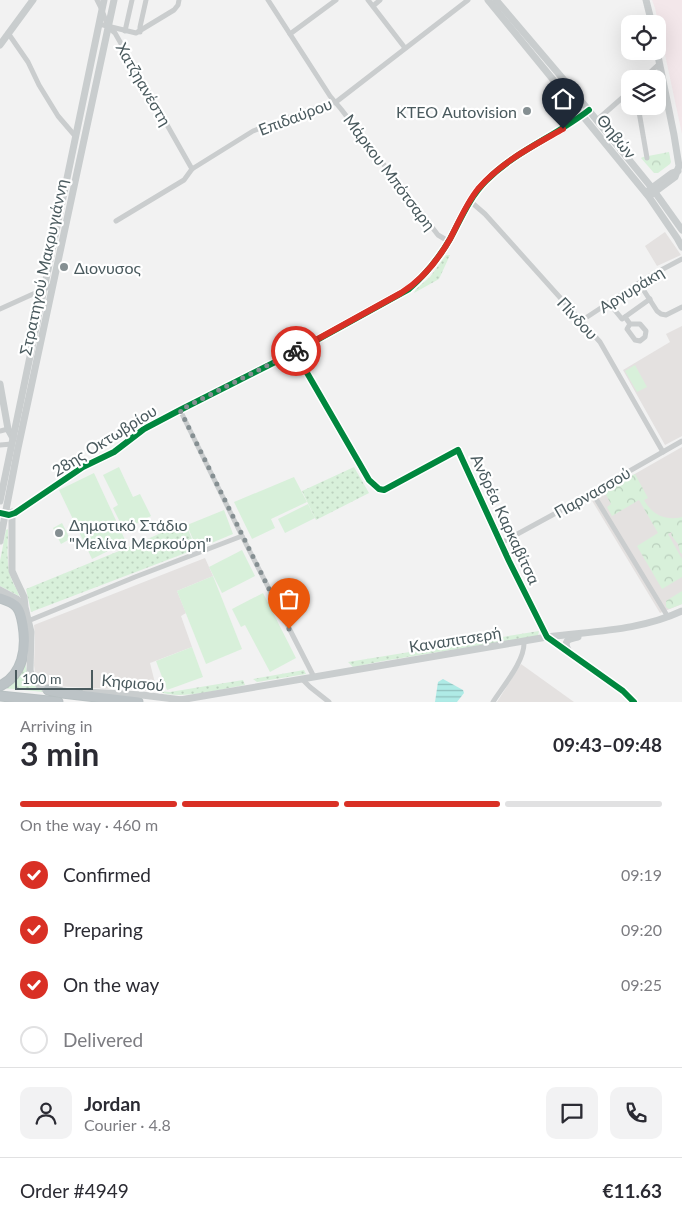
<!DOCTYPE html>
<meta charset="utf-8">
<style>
:root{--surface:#fff;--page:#f2f2f3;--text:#2b2b33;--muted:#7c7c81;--line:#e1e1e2;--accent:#d93025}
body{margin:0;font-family:Lato,sans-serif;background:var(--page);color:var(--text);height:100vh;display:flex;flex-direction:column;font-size:19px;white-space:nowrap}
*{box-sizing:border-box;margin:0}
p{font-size:16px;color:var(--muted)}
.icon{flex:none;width:28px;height:28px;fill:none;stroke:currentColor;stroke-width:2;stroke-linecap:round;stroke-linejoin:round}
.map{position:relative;height:702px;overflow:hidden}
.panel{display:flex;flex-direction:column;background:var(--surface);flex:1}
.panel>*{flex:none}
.fabs{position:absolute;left:621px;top:15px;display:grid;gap:10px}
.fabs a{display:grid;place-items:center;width:45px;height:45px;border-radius:10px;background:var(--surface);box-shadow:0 5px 20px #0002;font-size:25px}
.scale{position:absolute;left:15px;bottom:12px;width:78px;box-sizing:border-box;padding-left:5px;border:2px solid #4a5a5e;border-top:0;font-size:14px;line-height:18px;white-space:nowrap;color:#4a5a5e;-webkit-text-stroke:4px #fff;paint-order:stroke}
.pin{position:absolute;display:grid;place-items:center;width:42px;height:42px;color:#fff;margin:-51px -21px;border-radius:50% 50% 50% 0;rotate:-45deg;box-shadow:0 0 5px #0007}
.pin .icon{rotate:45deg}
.courier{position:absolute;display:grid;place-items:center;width:50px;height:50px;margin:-25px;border:4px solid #d93025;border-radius:50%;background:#fff;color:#222;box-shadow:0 1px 6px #0007}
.headline em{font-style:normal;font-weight:700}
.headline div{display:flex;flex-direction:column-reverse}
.headline{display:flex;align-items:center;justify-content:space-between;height:85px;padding:0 20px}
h1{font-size:32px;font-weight:700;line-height:38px}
.bar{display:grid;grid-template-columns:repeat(4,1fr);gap:8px 5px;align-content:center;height:60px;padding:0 20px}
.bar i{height:6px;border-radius:4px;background:var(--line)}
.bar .on{background:var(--accent)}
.bar p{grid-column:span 4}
.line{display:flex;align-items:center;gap:12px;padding:0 20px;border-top:1px solid var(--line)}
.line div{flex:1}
.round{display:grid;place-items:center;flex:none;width:52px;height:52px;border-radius:10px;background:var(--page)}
ol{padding:0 20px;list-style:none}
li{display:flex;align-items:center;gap:15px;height:55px}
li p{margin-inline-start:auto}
li .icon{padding:5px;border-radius:50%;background:var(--accent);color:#fff;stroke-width:4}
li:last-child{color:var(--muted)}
li i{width:28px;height:28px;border:2px solid var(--line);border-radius:50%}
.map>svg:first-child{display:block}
.commercial{fill:#e4e1e0}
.medical{fill:#f3e7ea}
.grass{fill:url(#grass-dots)}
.park{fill:url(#park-crowns)}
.garden{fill:#d8f0da}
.water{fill:url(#water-rules)}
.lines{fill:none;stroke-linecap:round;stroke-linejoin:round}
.highway-casing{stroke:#b7bfc1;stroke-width:11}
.street{stroke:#cacdce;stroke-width:5}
.secondary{stroke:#c9cdce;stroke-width:7}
.highway{stroke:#bcc3c6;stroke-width:9}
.cycleway-casing{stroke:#fff;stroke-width:9}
.cycleway{stroke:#00873e;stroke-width:6}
.done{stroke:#858f92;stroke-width:5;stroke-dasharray:0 9}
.route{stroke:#d93025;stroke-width:6}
.poi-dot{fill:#858f92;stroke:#fff;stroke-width:2}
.labels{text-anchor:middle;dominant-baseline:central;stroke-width:4.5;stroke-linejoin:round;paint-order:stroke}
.street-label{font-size:16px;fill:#4a5a5e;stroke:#fff}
.poi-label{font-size:16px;fill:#4a5a5e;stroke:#fff;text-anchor:start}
</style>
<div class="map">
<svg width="682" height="702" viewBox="0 0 682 702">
<defs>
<pattern id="grass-dots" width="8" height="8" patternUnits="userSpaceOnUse" patternTransform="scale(1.25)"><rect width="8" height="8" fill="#d8f0da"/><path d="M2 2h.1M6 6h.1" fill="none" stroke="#bbd0be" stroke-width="1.8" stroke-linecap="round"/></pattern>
<pattern id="park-crowns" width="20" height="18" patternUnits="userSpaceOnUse" patternTransform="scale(1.25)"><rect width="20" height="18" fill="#d8f0da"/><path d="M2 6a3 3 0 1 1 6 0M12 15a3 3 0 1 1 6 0" fill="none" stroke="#bbd0be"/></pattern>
<pattern id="water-rules" width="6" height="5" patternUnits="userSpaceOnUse" patternTransform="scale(1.25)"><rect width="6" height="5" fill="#afebe6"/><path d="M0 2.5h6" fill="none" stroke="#90c1be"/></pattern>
</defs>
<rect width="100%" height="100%" fill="#f2f2f2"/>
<g class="commercial">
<path d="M665 232 681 255 657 266 645 246Z"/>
<path d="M682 326V436L665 445 623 370 670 342 666 334Z"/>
<path d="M682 447V604L660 613 591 499Z"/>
<path d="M205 558 213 576 177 591 186 613 181 616 192 647 150 663 157 691 51 686 44 684 37 677 35 672 34 665 35 637 34 625Z"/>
<path d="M521 664 574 702H497Z"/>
</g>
<path class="medical" d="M652 0H682V134L655 8Z"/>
<g class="grass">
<path d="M446 255H450L439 279 414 293 416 289 430 277Z"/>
<path d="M354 467 369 493 316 520 302 491Z"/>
<path d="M185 522 196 549 31 612 26 589 141 542Z"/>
<path d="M8 529C8 544 6 560 10 574 11 582 18 589 19 596L0 586V561L6 530Z"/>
<path d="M539 631 538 636 383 661 353 667 348 662Z"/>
<path d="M25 663C29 679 29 683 44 692L3 688Z"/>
<path d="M304 670 306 674 257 682 253 679Z"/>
<path d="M243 680 245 685C220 689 181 701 157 691L170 692Z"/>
</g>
<g class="park">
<path d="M669 152 671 162 670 164 658 173H654L641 158 643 157Z"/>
<path d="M635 474 648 498 644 500C652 515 666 521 682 517V554L680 552 678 544 671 535 672 532 668 534 682 559V577L662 589 637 546 658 533 639 500 612 516 607 507 611 504 604 491Z"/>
<path d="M682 591V604L669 609 666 607V601Z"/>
</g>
<g class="garden">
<path d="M635 365 647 387 637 392 625 371Z"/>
<path d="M119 467 133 497 140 494 151 516 124 530 113 508 118 505 103 475Z"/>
<path d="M94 473 126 542 92 559 59 490Z"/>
<path d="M294 477 307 502 271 519 275 528 252 539 234 502Z"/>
<path d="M308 504 315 518 285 533 278 519Z"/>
<path d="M224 510 233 534 197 549 187 525Z"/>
<path d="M62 523 70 539 61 544 53 528Z"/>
<path d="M242 550 255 576 222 593 209 567Z"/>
<path d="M213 576 242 649 206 664 177 591Z"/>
<path d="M263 593 296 658 270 672 245 625 241 627 232 609Z"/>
<path d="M192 647 203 677 167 690 156 661Z"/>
</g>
<path class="water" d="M443 679 463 690 464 693 457 702H435L438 682Z"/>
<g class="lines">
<g class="highway-casing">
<g id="highway">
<path d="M0 598C6 600 13 602 17 607 21 612 22 619 23 625 27 648 23 675 0 686"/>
<path d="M48 690 62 693 138 702"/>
<path d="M0 696 58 702"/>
</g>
</g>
<g class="street">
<path d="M97 0 102 10 108 27 115 33 192 169"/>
<path d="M268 0 330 96 341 109 438 235 448 241"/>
<path d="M368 0 405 48"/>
<path d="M373 6 380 0"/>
<path d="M99 24 136 33 174 10 178 5 179 0"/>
<path d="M125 31 132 0"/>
<path d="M140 32V27L146 0"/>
<path d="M8 33 28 62 39 85 58 116 76 137"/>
<path d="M290 34 336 0"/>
<path d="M643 79 659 64"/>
<path d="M638 106 647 158"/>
<path d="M597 120 630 91"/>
<path d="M470 201 485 214 600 342 663 452"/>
<path d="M116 221 184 180 192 169 253 131 300 113 336 102 468 0"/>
<path d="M639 283 657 311 661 314 666 315 682 307"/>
<path d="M609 303 622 319 650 299"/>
<path d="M0 309 53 285"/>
<path d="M625 317 630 324 627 329 635 340 640 341 645 337 646 331 640 324H630"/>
<path d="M581 321 648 277 682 259"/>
<path d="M295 352 369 480 379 489 384 490 458 450 509 561 547 637"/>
<path d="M180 410 242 536 314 677"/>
<path d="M0 431 8 429"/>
<path d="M0 445 12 444"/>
<path d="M592 492 668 617"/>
<path d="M501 543 556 513 682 441"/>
<path d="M28 621 135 577 242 536"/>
<path d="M302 679 310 687 329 702"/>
<path d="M493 702C503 686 525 661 524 642"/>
</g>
<g class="secondary">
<path d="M488 0 649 197 677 238 682 247"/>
<path d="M496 0 564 80 652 188 682 230"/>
<path d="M646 0 652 24"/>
<path d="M0 45 33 0"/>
<path d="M649 190 672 173 678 171"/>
<path d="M652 194 675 177 679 166 674 135 657 51"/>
<path d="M0 384 8 429 13 438"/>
<path d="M0 501 104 0"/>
<path d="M12 512V571L16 580 24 597 25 607 31 632 30 671 34 679 39 685 48 690H53"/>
<path d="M0 513 9 515 15 513 83 467 114 452 144 429 180 410 295 352 409 289C425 275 439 258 450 239 461 219 469 198 486 181 515 151 556 136 589 110"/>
<path d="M0 541 18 448 114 0"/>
<path d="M0 590 17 599 24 607"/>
<path d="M547 637 623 691 634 702"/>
<path d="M569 652C563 641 567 639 578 637"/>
<path d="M86 692 142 695 182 700"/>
<path d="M180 700 547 637C592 631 640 631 682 611"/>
</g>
<use href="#highway" class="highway"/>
<g class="cycleway-casing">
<g id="cycleway">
<path d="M295 352 369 480 379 489 384 490 458 450 509 561 547 637 623 691 634 702"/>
<path d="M0 513 9 515 15 513 83 467 114 452 144 429 180 410 295 352 409 289C425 275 439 258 450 239 461 219 469 198 486 181 515 151 556 136 589 110"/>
</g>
</g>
<use href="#cycleway" class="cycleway"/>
</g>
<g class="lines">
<path class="done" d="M289 629 180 410 296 351"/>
<path class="route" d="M296 351 401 293C422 280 438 260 450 239 459 222 466 204 478 189 501 162 533 146 563 129"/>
</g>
<g class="poi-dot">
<circle cx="527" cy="111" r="5"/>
<circle cx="64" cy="267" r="5"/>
<circle cx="59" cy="533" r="5"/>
</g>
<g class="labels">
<g class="street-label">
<text transform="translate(144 84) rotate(60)">Χατζηανέστη</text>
<text transform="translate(295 116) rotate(-21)">Επιδαύρου</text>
<text transform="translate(617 136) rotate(51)">Θηβών</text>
<text transform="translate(390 172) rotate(53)">Μάρκου Μπότσαρη</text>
<text transform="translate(43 267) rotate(-78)">Στρατηγού Μακρυγιάννη</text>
<text transform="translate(631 289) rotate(-32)">Αργυράκη</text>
<text transform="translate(578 318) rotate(47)">Πίνδου</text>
<text transform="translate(104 440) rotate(-32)">28ης Οκτωβρίου</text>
<text transform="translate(592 492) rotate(-30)">Παρνασσού</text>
<text transform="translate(506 519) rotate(65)">Ανδρέα Καρκαβίτσα</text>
<text transform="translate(455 639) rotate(-9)">Καναπιτσερή</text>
<text transform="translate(133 682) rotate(5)">Κηφισού</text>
</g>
<g class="poi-label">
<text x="517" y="111" text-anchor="end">ΚΤΕΟ Autovision</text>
<text x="74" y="267">Διονυσος</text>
<text x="69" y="524">Δημοτικό Στάδιο<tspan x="69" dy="18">"Μελίνα Μερκούρη"</tspan></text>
</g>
</g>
</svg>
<div class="fabs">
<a><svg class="icon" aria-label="locate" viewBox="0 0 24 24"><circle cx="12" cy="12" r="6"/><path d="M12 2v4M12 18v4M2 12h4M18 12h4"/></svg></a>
<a><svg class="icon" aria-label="layers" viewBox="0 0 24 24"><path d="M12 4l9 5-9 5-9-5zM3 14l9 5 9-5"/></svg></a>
</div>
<div class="scale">100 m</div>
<div class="pin" style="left:289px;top:629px;background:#ea580c"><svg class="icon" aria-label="bag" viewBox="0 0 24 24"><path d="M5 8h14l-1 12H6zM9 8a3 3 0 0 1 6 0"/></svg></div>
<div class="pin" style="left:563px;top:129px;background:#1f2937"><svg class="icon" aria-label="home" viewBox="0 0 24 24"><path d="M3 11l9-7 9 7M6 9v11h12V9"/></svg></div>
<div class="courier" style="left:296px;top:351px"><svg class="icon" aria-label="bike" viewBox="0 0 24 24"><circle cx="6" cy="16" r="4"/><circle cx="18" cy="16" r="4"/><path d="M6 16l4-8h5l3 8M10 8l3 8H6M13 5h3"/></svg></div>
</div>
<section class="panel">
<div class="headline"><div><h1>3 min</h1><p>Arriving in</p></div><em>09:43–09:48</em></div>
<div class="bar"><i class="on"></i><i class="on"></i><i class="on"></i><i></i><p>On the way · 460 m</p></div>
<ol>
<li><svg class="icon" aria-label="check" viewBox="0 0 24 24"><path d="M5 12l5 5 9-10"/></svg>Confirmed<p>09:19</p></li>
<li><svg class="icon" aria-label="check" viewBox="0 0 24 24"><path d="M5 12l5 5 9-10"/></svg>Preparing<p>09:20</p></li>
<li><svg class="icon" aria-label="check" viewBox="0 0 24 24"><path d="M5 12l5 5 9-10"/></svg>On the way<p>09:25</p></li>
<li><i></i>Delivered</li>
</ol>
<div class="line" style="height:90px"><a class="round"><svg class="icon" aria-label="person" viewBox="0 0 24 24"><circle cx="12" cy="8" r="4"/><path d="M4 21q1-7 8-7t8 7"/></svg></a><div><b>Jordan</b><p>Courier · 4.8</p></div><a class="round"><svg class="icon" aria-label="chat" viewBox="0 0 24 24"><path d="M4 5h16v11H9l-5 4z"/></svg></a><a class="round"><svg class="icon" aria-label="phone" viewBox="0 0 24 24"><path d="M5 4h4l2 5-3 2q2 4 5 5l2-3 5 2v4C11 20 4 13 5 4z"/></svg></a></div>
<div class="line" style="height:65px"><div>Order #4949</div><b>€11.63</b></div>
</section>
